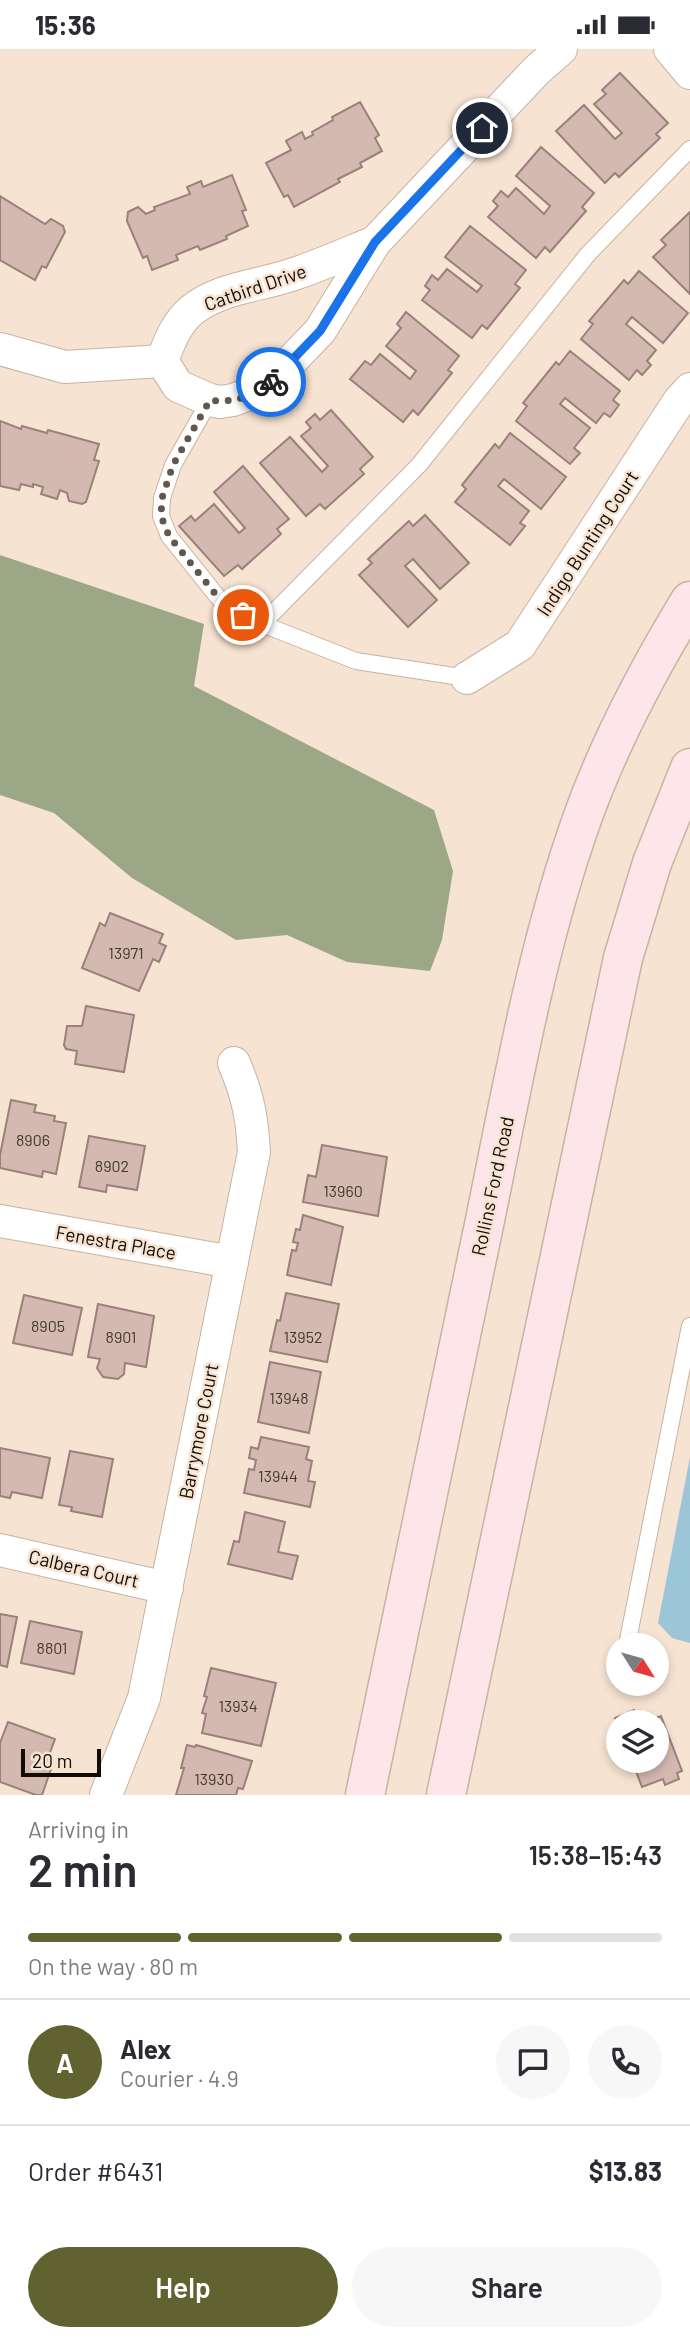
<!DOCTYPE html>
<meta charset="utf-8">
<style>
:root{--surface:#fff;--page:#f7f7f7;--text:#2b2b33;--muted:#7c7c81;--line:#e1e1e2;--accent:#60622f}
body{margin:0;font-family:Barlow,sans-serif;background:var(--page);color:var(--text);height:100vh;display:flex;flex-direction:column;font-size:26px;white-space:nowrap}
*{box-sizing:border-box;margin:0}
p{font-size:23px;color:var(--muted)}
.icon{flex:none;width:38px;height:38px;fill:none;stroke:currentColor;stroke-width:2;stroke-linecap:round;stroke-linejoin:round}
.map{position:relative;height:1746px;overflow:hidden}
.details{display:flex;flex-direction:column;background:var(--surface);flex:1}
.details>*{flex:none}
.needle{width:46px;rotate:127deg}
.buttons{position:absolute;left:606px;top:1584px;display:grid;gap:14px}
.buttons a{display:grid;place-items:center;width:63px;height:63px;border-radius:50%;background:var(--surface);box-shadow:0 4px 10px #0003;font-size:35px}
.scale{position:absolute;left:21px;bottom:18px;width:80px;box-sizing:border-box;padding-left:7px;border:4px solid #120c06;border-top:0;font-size:19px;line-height:24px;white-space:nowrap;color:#120c06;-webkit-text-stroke:5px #f7e3d1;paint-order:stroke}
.pin{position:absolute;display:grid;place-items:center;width:60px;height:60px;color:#fff;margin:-30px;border:4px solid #fff;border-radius:50%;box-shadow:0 2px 7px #0007}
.courier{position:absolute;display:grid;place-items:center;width:70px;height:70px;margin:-35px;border:5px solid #1a73e8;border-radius:50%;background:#fff;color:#222;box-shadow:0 2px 9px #0007}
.head em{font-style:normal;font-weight:600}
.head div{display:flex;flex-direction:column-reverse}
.head{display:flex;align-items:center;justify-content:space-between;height:119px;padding:0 28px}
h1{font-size:46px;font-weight:600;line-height:52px}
.bar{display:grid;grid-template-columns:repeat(4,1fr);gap:10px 7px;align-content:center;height:84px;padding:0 28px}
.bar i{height:9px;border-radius:5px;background:var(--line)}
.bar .active{background:var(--accent)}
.bar p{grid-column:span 4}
.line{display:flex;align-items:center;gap:18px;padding:0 28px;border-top:2px solid var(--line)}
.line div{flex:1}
.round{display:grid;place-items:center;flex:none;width:74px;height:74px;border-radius:37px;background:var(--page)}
.primary-button{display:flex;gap:14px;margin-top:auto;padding:14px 28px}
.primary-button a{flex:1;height:80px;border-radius:42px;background:var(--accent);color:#fff;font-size:28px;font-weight:600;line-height:80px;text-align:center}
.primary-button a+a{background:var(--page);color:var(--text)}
.status{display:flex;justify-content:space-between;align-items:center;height:49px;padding:0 35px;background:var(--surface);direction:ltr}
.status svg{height:19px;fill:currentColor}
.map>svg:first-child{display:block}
.forest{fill:#9ca885}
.water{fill:#9dc5d8}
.building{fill:#d4b9b1;stroke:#9a8179;stroke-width:2}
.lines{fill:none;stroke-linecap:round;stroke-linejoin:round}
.service-casing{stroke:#c7b3a2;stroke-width:18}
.minor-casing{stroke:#c7b3a2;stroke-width:34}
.secondary-casing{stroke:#c7b3a2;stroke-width:41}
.service{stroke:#fff;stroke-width:16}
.minor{stroke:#fff;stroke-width:32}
.secondary{stroke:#fee5e9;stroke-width:38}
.done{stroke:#62574d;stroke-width:7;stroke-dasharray:0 12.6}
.route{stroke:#1a73e8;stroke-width:9}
.labels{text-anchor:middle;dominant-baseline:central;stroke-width:5;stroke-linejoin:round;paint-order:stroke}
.number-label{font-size:16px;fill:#423731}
.street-label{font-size:19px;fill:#120c06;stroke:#f7e3d1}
</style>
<div class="status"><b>15:36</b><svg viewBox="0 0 49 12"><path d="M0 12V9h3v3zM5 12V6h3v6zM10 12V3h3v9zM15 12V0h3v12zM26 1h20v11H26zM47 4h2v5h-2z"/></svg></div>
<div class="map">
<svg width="690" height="1746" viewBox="0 0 690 1746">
<rect width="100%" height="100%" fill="#f7e3d1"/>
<path class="forest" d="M0 506 204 575 194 637 434 761 453 822 442 891 430 922 347 913 287 886 236 891 132 829 54 764 0 746Z"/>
<path class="water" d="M690 1408V1594L672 1589 658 1574Z"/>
<g class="building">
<path d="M620 24 668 74 656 85 660 89 619 128 615 124 605 134 556 82 584 56 615 90 622 84 594 55 606 45 602 41Z"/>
<path d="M360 53 379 86 375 89 382 102 360 114 362 118 338 130 340 133 294 158 288 146 284 148 266 114 291 101 286 92 302 83 305 90 313 86 312 83 333 71 332 68Z"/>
<path d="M541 98 594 144 582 158 586 162 550 203 545 198 536 209 488 168 498 157 493 152 501 142 508 148 516 139 544 165 550 157 516 127Z"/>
<path d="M232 126 246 161 242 162 248 177 226 187 227 190 200 201 198 197 176 206 178 211 152 221 147 207 143 209 127 172 128 163 138 158 146 165 155 161 154 158 190 145 187 138 201 132 203 138Z"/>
<path d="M0 147 45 175 51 170 63 177 65 183 46 219 42 217 35 231 0 211Z"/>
<path d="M690 163V245L653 208 666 196 661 191Z"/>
<path d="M470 177 526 221 515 235 520 239 487 280 482 276 472 289 422 251 430 241 425 237 432 226 438 231 447 220 477 243 482 237 445 208Z"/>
<path d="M639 222 688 264 663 294 632 268 626 275 656 301 647 312 651 316 642 326 637 321 629 331 581 290 593 275 589 272 624 231 628 235Z"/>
<path d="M406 263 459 307 448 321 452 324 418 366 413 361 403 373 350 330 365 312 371 316 380 305 410 330 416 322 386 297 401 279 397 275Z"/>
<path d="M570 302 620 342 613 351 619 356 610 368 604 364 596 374 565 349 560 355 590 379 574 399 580 404 570 415 516 372 527 357 523 354 556 313 559 316Z"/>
<path d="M331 361 373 408 360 420 364 425 325 460 320 455 306 467 260 414 290 388 322 423 328 417 301 387 311 379 306 373 315 365 320 371Z"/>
<path d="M0 372 21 380 22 377 47 384 48 381 99 395 94 411 99 412 86 453 82 455 69 452 67 444 60 441 57 450 41 445 43 438 33 435V438L21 435 19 441 0 437Z"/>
<path d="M510 384 566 428 541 460 504 430 498 437 529 462 520 474 525 477 510 496 455 453 466 440 462 436 495 395 499 399Z"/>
<path d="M243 417 289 470 277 480 281 485 242 520 238 516 224 527 179 477 191 467 195 472 214 455 239 484 245 479 214 443Z"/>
<path d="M425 466 469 514 440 540 413 510 405 517 437 551 408 578 359 526 372 514 368 510 409 472 413 477Z"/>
<path d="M110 864 163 885 159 894 166 897 159 913 153 910 139 942 82 919 100 874 105 877Z"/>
<path d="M86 957 134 966 124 1023 75 1015 77 1002 66 1000 64 996 67 977H82Z"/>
<path d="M11 1051 36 1056 34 1063 55 1067 54 1072 66 1074 56 1125 43 1122 42 1128 0 1119V1106Z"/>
<path d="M89 1087 145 1097 137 1141 107 1136 106 1143 79 1138Z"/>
<path d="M322 1096 387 1108 378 1167 303 1153 308 1126 316 1128Z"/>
<path d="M303 1166 343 1178 331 1236 287 1226 292 1201 296 1202 298 1194 293 1193 296 1180 300 1181Z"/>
<path d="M286 1244 339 1255 327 1313 270 1302 277 1271 280 1272Z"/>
<path d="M24 1246 82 1259 72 1306 13 1294Z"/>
<path d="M98 1255 154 1267 146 1318 125 1314 124 1325 118 1330 103 1328 97 1319 100 1310 88 1308Z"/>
<path d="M270 1313 321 1323 309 1384 258 1373Z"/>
<path d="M261 1388 309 1398 306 1410 312 1412 308 1432 315 1433 310 1458 244 1444 249 1420 254 1421 256 1411 249 1409 251 1398 258 1400Z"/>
<path d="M0 1399 50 1409 42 1449 12 1443 10 1449 0 1447Z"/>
<path d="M70 1402 113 1410 102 1468 71 1462 72 1458 59 1456Z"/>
<path d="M245 1463 285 1473 278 1503 298 1507 292 1530 228 1515 234 1492 239 1493Z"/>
<path d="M0 1565 17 1568 7 1618 0 1616Z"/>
<path d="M30 1572 82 1583 74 1625 21 1614Z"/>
<path d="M211 1619 276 1634 261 1697 202 1684 206 1665 202 1664 207 1648 204 1647Z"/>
<path d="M634 1661 641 1673H618V1677L615 1669Z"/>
<path d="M661 1667 682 1722 677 1724 679 1730 665 1736 663 1730 642 1738 632 1712H656V1673H645Z"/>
<path d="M8 1673 55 1690 45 1717 51 1720 42 1746H36L0 1733V1694Z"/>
<path d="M187 1696 195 1698 196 1696 252 1712 243 1740 238 1739 236 1746H176L184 1719H181Z"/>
</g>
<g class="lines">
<g class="service-casing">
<g id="service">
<path d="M210 351 173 416 162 449 161 467 169 487 225 557 262 575 356 612 467 629"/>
<path d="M262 575 419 416 588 205 690 100"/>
<path d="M627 1596 690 1277"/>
</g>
</g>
<g class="minor-casing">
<g id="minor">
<path d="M670 0 690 24"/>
<path d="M375 193C348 204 321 216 294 225 260 237 221 238 192 261 176 274 169 294 162 312L178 337 210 351 220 353 233 351 265 339 320 282 375 193 536 22 561 0"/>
<path d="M0 300 65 318 162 312"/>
<path d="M467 629 520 596 679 352 690 340"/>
<path d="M0 1172 232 1213"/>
<path d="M0 1501 167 1539"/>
<path d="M106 1746 144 1649 254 1103C252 1068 248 1047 234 1014"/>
</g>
</g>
<g class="secondary-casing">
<g id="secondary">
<path d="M365 1746C403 1562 442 1379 480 1195 510 1053 533 908 582 770 609 694 648 621 690 552"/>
<path d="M446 1746 623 909 652 814 690 719"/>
</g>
</g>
<use href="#service" class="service"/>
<use href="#minor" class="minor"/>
<use href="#secondary" class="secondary"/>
</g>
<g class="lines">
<path class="done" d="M243 566 225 557 169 487 161 467 162 449 173 416 210 351C229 355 258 347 271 333"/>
<path class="route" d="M271 333 320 282 375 193 482 79"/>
</g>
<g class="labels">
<g class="number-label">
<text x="126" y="903">13971</text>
<text x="33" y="1090">8906</text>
<text x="112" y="1116">8902</text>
<text x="343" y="1141">13960</text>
<text x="48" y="1276">8905</text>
<text x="121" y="1287">8901</text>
<text x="303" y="1287">13952</text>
<text x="289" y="1348">13948</text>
<text x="278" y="1426">13944</text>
<text x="52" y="1598">8801</text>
<text x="238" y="1656">13934</text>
<text x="214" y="1729">13930</text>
</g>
<g class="street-label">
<text transform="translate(255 238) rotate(-19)">Catbird Drive</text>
<text transform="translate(587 494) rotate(-57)">Indigo Bunting Court</text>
<text transform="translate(492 1137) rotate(-78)">Rollins Ford Road</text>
<text transform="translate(116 1193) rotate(10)">Fenestra Place</text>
<text transform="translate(198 1382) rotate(-79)">Barrymore Court</text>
<text transform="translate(84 1519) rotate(13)">Calbera Court</text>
</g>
</g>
</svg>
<div class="buttons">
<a><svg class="needle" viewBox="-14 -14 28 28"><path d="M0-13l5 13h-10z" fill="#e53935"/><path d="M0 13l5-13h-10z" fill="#7c7c81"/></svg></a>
<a><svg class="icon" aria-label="layers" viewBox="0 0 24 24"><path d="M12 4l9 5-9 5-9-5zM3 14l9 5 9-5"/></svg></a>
</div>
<div class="scale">20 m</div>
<div class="pin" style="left:243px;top:566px;background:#ea580c"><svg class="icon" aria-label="bag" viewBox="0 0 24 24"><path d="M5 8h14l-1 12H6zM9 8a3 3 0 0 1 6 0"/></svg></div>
<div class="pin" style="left:482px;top:79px;background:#1f2937"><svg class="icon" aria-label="home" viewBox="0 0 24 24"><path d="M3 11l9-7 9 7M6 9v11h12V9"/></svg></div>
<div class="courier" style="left:271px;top:333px"><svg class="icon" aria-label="bike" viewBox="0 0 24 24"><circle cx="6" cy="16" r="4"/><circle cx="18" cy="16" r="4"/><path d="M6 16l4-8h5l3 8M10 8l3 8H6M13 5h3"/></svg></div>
</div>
<section class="details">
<div class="head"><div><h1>2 min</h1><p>Arriving in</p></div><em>15:38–15:43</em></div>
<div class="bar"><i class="active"></i><i class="active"></i><i class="active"></i><i></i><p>On the way · 80 m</p></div>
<div class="line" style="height:126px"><b class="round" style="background:var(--accent);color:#fff">A</b><div><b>Alex</b><p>Courier · 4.9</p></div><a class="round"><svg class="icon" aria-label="chat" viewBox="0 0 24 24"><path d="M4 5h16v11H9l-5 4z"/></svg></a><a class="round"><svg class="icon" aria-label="phone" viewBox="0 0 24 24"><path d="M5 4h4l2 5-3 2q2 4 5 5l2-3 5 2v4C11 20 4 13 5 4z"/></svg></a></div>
<div class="line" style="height:91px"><div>Order #6431</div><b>$13.83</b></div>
<div class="primary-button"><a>Help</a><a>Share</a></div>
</section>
